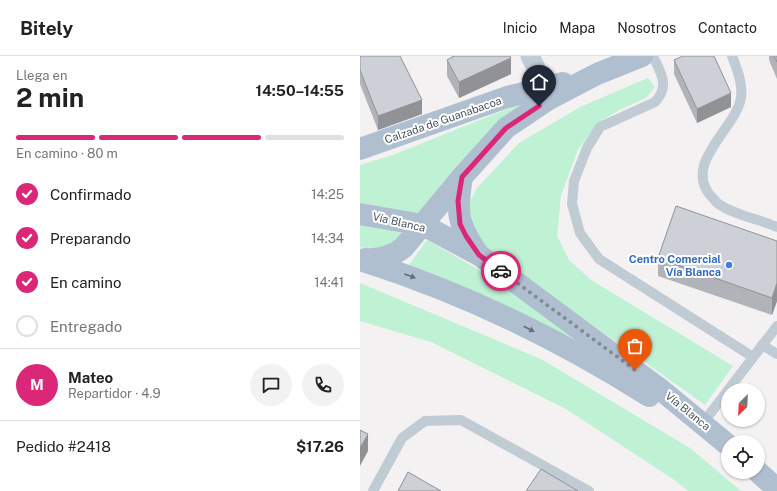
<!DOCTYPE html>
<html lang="es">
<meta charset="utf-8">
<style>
:root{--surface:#fff;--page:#f2f2f2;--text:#222;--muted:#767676;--line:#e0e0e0;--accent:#db2777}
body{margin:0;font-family:"Public Sans",sans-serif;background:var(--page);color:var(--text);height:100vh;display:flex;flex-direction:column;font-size:15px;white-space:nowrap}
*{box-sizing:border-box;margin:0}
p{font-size:13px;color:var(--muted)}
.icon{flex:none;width:22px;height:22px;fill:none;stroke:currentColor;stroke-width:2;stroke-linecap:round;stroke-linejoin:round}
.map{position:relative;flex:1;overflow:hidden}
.drawer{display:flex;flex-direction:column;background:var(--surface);width:360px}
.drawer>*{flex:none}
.needle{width:26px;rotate:204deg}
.fabs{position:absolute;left:361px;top:327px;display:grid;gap:8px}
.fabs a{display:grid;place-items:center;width:44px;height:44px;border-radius:50%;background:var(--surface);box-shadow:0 1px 3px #0004;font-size:20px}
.pin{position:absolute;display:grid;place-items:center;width:34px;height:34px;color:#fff;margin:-41px -17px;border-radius:50% 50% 50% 0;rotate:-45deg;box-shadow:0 0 4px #0007}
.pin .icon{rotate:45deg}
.courier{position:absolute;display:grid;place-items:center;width:40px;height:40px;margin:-20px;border:3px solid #db2777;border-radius:50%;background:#fff;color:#222;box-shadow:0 1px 5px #0007}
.head em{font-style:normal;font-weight:700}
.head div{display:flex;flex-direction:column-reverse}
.head{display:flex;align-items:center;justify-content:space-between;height:68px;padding:0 16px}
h1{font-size:26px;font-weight:700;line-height:30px}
.bar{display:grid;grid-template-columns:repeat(4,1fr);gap:6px 4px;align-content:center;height:48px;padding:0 16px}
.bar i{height:5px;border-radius:3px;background:var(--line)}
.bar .on{background:var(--accent)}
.bar p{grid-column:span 4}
.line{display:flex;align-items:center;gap:10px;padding:0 16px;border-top:1px solid var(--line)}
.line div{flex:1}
.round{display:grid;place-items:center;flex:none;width:42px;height:42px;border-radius:21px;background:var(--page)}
ol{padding:0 16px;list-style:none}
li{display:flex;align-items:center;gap:12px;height:44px}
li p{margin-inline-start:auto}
li .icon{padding:4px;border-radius:50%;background:var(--accent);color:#fff;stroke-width:4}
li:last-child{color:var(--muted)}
li i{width:22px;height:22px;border:2px solid var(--line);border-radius:50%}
header{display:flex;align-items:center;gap:24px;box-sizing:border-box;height:56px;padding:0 20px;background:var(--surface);border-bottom:1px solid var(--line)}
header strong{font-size:19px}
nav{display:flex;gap:22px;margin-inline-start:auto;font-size:14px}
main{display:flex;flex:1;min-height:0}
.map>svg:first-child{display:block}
.green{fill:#bff1d5}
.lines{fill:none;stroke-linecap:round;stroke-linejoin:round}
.service{stroke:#c1cbd3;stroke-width:10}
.minor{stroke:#c1cbd3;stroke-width:19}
.primary{stroke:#b0bfd0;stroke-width:22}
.wall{fill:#b0b3b8}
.shaded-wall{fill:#909296}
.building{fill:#cdd0d6;stroke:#909296}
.oneway{fill:#626e7b}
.done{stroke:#848a92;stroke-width:4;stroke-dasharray:0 7.2}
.route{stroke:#db2777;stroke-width:5}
.shop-dot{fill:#3f7fe0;stroke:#fff;stroke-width:1.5}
.labels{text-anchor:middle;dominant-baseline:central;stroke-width:4;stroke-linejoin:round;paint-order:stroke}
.street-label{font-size:11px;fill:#48535f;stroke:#fff}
.shop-label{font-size:11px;font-weight:bold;fill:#366cbe;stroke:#fff;text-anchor:end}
</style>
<header>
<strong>Bitely</strong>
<nav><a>Inicio</a><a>Mapa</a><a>Nosotros</a><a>Contacto</a></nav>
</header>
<main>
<section class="drawer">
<div class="head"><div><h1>2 min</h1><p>Llega en</p></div><em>14:50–14:55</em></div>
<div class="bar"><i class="on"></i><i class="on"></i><i class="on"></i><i></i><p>En camino · 80 m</p></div>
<ol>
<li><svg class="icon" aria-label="check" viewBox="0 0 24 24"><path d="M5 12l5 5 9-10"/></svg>Confirmado<p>14:25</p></li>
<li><svg class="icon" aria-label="check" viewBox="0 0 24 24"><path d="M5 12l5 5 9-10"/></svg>Preparando<p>14:34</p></li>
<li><svg class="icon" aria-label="check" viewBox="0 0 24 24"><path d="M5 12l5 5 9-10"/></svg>En camino<p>14:41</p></li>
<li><i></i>Entregado</li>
</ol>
<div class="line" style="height:72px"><b class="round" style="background:var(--accent);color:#fff">M</b><div><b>Mateo</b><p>Repartidor · 4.9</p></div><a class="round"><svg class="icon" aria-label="chat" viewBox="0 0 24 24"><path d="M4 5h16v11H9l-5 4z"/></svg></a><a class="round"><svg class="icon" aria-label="phone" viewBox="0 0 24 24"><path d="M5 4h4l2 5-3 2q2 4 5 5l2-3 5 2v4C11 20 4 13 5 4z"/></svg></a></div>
<div class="line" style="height:52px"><div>Pedido #2418</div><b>$17.26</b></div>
</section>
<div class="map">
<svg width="417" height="435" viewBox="0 0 417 435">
<rect width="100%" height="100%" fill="#f3f1f1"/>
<g class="green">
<path d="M288 22 295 31 286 42 259 54 238 67 218 94 201 139 197 180 209 204 231 224 373 310 345 349 121 190 108 156 110 145 117 132 159 87 220 51Z"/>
<path d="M164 46 62 158 0 147V109L33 99Z"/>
<path d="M0 168 45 176C28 190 23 197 0 191Z"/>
<path d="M67 184 135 223 264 316 124 244 49 209Z"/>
<path d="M0 227 181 303 330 392 381 435H328L313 423 206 353 71 286 0 265Z"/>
</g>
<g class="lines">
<g class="service">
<path d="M293 0C301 17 310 30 295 46L240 71 227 92 214 125 212 148 220 177 239 203 393 301"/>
<path d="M372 0C377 13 383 27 381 42 376 72 322 108 351 140 354 143 356 147 360 149 377 160 399 163 417 171"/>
<path d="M402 289 417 298"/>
<path d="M343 367 417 270"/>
<path d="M13 435 42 382 65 365 101 364 229 435"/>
</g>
<path class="minor" d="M170 0 186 32"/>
<g class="primary">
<path d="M0 93 147 41 203 27"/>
<path d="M102 121C96 157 97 167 118 198"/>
<path d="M0 158 63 169 119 199 300 333 368 389"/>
<path d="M5 203C20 204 32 201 44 191L102 121 146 72 189 43 237 18 282 0"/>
<path d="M0 204C102 236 199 283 289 340"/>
<path d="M398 416 417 433"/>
</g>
</g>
<g class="wall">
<path d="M0 0 62 58 18 74 0 28Z"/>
<path d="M92 0H150L151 18 99 42 87 20V4L92 1Z"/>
<path d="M409 0H417V23L409 4Z"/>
<path d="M314 4 371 51 337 67 314 18Z"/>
<path d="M417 185V245L412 259 298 220V202Z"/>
</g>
<g class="shaded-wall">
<path d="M151 2V18L99 42V26Z"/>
<path d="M371 37V51L337 67V53Z"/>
<path d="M62 44V58L18 74V60Z"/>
<path d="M417 227V245L412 259V242Z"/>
<path d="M8 378V395L0 410V392Z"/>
</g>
<g class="building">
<path d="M0 0H40L62 44 18 60 0 14Z"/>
<path d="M94 0H150L151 2 99 26 87 4Z"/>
<path d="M323 0H354L371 37 337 53 314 4Z"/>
<path d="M414 0H417V6Z"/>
<path d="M316 150 417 185V227L412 242 298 202Z"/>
<path d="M0 374 8 378 0 392Z"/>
<path d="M181 413 218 435H166Z"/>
<path d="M48 416 81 435H38Z"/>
</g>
<defs><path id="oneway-solid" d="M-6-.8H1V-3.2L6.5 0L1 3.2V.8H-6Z"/></defs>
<g class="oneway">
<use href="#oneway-solid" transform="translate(50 220) rotate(20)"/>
<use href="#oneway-solid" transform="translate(169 273) rotate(27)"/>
</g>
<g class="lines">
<path class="done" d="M141 215 275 314"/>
<path class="route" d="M141 215 119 199 106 180 100 168 98 145 102 121 146 72 179 50"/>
</g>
<circle class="shop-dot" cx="369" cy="209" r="4"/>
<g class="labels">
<g class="street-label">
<text transform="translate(83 64) rotate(-19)">Calzada de Guanabacoa</text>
<text transform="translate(39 166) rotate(13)">Vía Blanca</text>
<text transform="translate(328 355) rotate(39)">Vía Blanca</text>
</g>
<g class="shop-label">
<text x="361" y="203">Centro Comercial<tspan x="361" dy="13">Vía Blanca</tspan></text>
</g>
</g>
</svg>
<div class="fabs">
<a><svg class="needle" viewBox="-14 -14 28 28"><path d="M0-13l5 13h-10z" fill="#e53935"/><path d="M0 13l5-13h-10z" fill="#767676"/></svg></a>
<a><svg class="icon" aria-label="locate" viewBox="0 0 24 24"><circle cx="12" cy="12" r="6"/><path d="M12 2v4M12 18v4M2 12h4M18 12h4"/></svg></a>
</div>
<div class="pin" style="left:275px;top:314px;background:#ea580c"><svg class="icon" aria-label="bag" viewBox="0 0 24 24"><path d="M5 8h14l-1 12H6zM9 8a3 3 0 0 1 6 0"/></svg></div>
<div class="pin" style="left:179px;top:50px;background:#1f2937"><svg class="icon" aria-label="home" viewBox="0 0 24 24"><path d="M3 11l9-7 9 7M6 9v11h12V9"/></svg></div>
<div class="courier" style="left:141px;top:215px"><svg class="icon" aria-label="car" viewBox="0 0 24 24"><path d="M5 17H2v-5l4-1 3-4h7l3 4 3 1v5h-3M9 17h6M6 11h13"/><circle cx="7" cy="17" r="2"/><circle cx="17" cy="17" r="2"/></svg></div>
</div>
</main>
